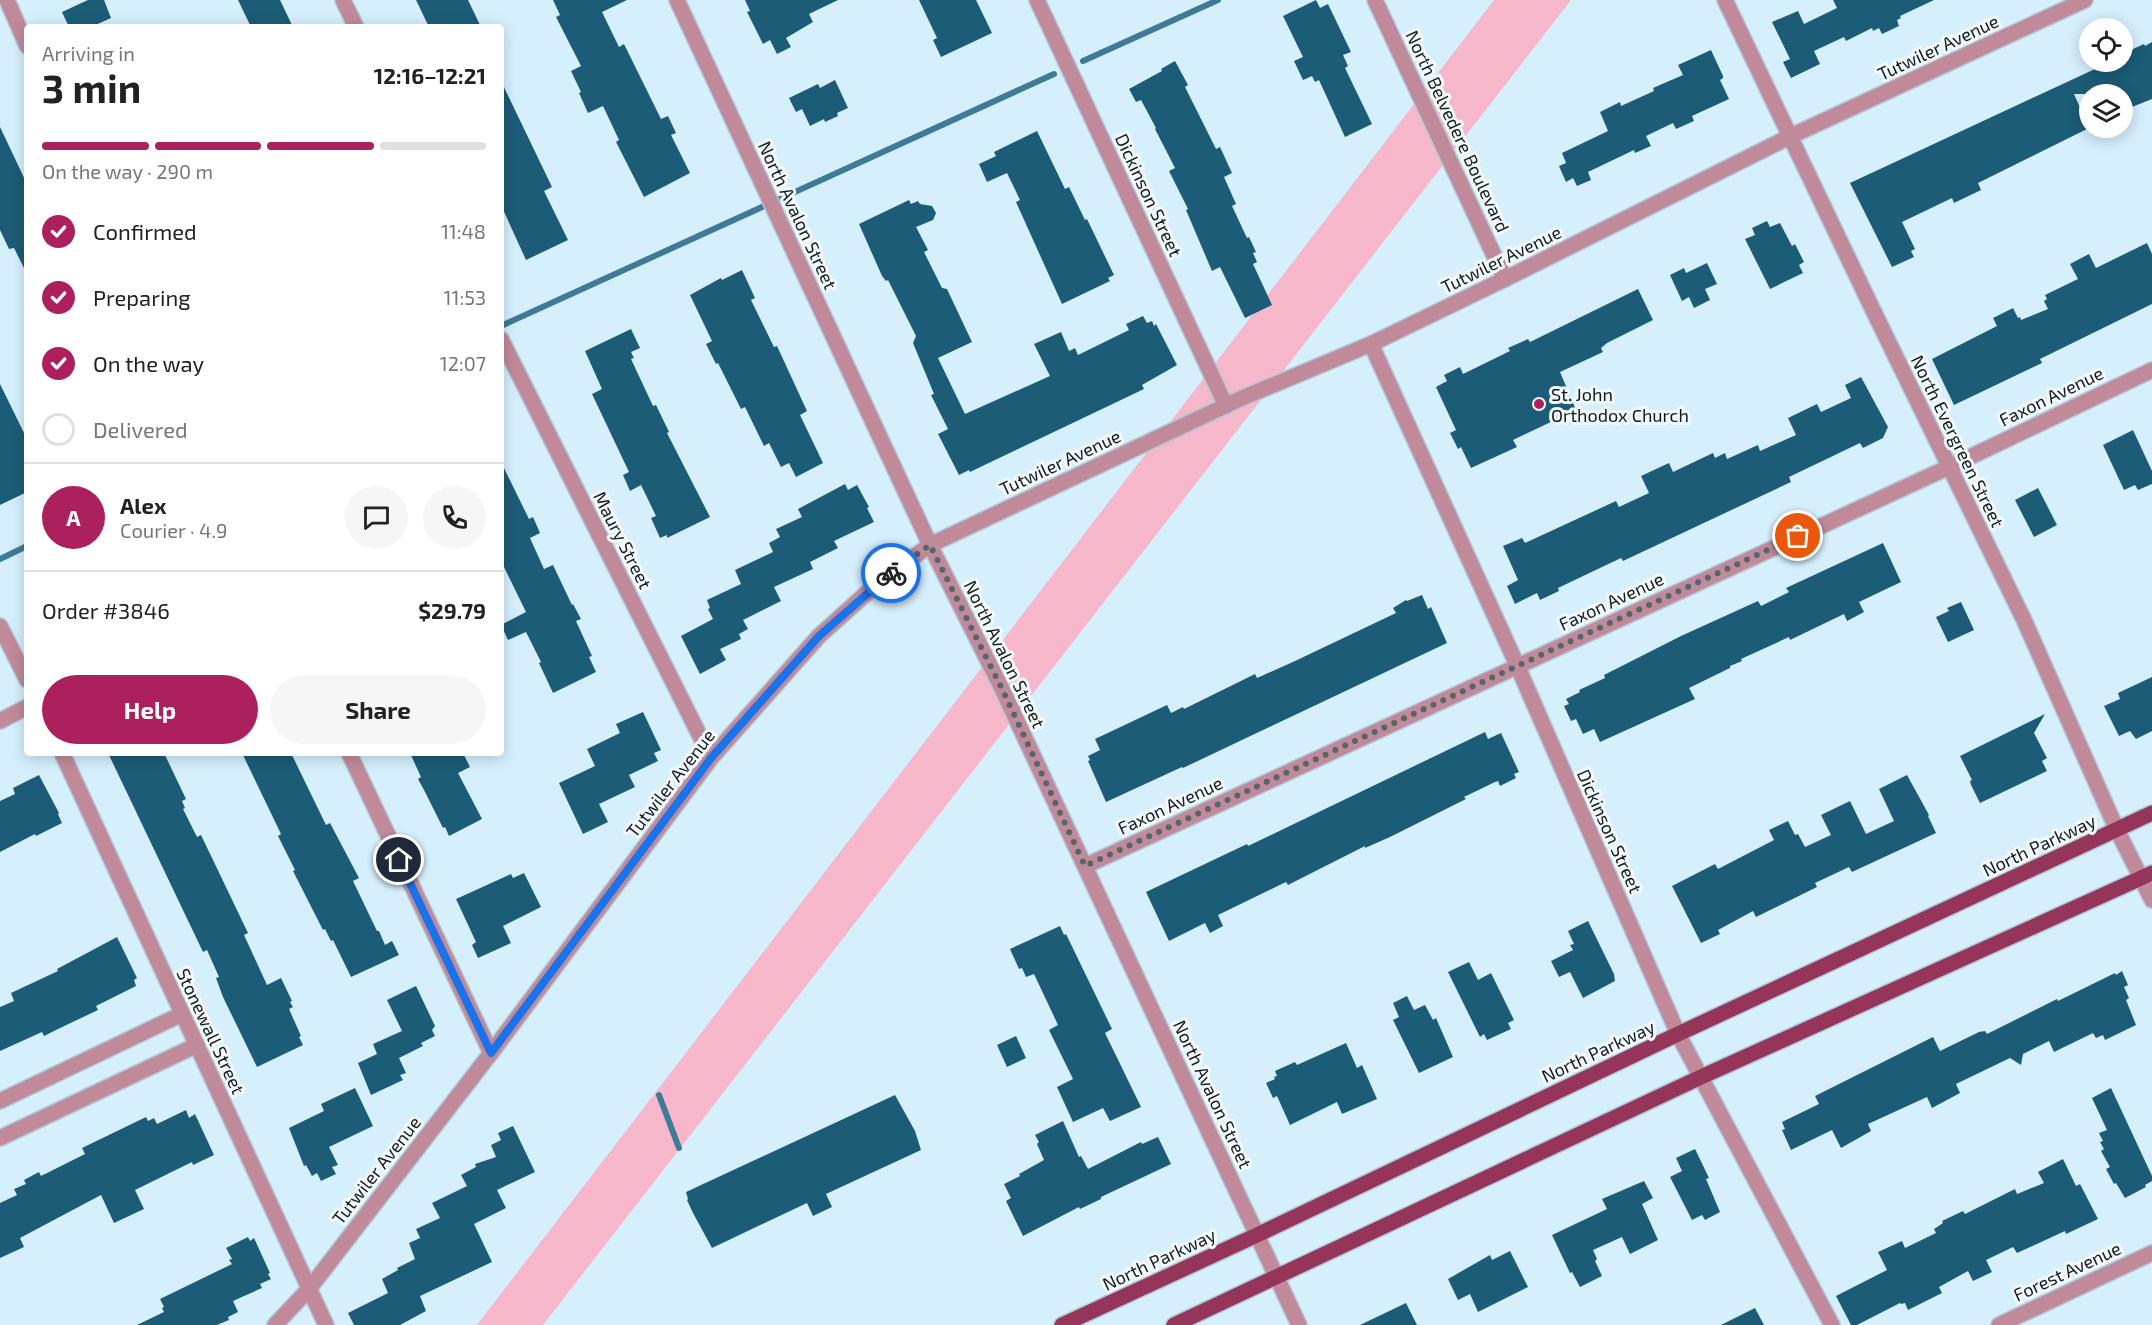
<!DOCTYPE html>
<meta charset="utf-8">
<style>
:root{--surface:#fff;--page:#f6f6f6;--text:#222;--muted:#767676;--line:#e0e0e0;--accent:#ac205e}
body{margin:0;font-family:"Exo 2",sans-serif;background:var(--page);color:var(--text);height:100vh;display:flex;flex-direction:column;font-size:22px;white-space:nowrap}
*{box-sizing:border-box;margin:0}
p{font-size:20px;color:var(--muted)}
.icon{flex:none;width:33px;height:33px;fill:none;stroke:currentColor;stroke-width:2;stroke-linecap:round;stroke-linejoin:round}
.map{position:relative;flex:1;overflow:hidden}
.side{position:absolute;left:24px;top:24px;width:480px;height:732px;display:flex;flex-direction:column;background:var(--surface);border-radius:6px;box-shadow:0 3px 15px #0003}
.side>*{flex:none}
.fabs{position:absolute;left:2079px;top:18px;display:grid;gap:12px}
.fabs a{display:grid;place-items:center;width:54px;height:54px;border-radius:50%;background:var(--surface);box-shadow:0 3px 15px #0003;font-size:30px}
.pin{position:absolute;display:grid;place-items:center;width:51px;height:51px;color:#fff;margin:-26px;border:3px solid #fff;border-radius:50%;box-shadow:0 2px 6px #0007}
.courier{position:absolute;display:grid;place-items:center;width:60px;height:60px;margin:-30px;border:4px solid #1a73e8;border-radius:50%;background:#fff;color:#222;box-shadow:0 2px 8px #0007}
.overview em{font-style:normal;font-weight:700}
.overview div{display:flex;flex-direction:column-reverse}
.overview{display:flex;align-items:center;justify-content:space-between;height:102px;padding:0 18px}
h1{font-size:39px;font-weight:700;line-height:45px}
.bar{display:grid;grid-template-columns:repeat(4,1fr);gap:9px 6px;align-content:center;height:72px;padding:0 18px}
.bar i{height:8px;border-radius:4px;background:var(--line)}
.bar .on{background:var(--accent)}
.bar p{grid-column:span 4}
.line{display:flex;align-items:center;gap:15px;padding:0 18px;border-top:2px solid var(--line)}
.line div{flex:1}
.round{display:grid;place-items:center;flex:none;width:63px;height:63px;border-radius:32px;background:var(--page)}
ol{padding:0 18px;list-style:none}
li{display:flex;align-items:center;gap:18px;height:66px}
li p{margin-inline-start:auto}
li .icon{padding:6px;border-radius:50%;background:var(--accent);color:#fff;stroke-width:4}
li:last-child{color:var(--muted)}
li i{width:33px;height:33px;border:3px solid var(--line);border-radius:50%}
.button{display:flex;gap:12px;margin-top:auto;padding:12px 18px}
.button a{flex:1;height:69px;border-radius:36px;background:var(--accent);color:#fff;font-size:24px;font-weight:700;line-height:69px;text-align:center}
.button a+a{background:var(--page);color:var(--text)}
.map>svg:first-child{display:block}
.green{fill:#f5b7c9}
.lines{fill:none;stroke-linecap:round;stroke-linejoin:round}
.stream{stroke:#3f7a96;stroke-width:6}
.building{fill:#1c5c77}
.minor-casing{stroke:#b2c9d5;stroke-width:18}
.tertiary-casing{stroke:#b2c9d5;stroke-width:18}
.primary-casing{stroke:#b2c9d5;stroke-width:18}
.minor{stroke:#c18a9a;stroke-width:15}
.tertiary{stroke:#c18a9a;stroke-width:15}
.primary{stroke:#943559;stroke-width:15}
.done{stroke:#56656d;stroke-width:6;stroke-dasharray:0 10.8}
.route{stroke:#1a73e8;stroke-width:8}
.poi-dot{fill:#ac205e;stroke:#f3f9fb;stroke-width:2}
.labels{text-anchor:middle;dominant-baseline:central;stroke-width:6;stroke-linejoin:round;paint-order:stroke}
.street-label{font-size:18px;fill:#111a1f;stroke:#f3f9fb}
.poi-label{font-size:18px;fill:#111a1f;stroke:#f3f9fb;text-anchor:start}
</style>
<div class="map">
<svg width="2152" height="1325" viewBox="0 0 2152 1325">
<rect width="100%" height="100%" fill="#d5effd"/>
<path class="green" d="M1494 0H1571L543 1325H477Z"/>
<g class="lines">
<g class="stream">
<path d="M1083 61 1218 0"/>
<path d="M501 326 1054 74"/>
<path d="M0 559 27 546"/>
<path d="M659 1095 679 1148"/>
</g>
</g>
<g class="building">
<path d="M88 0H104L111 18 91 27H69L62 12Z"/>
<path d="M238 0H280L293 27H251Z"/>
<path d="M416 0H468L481 27H429Z"/>
<path d="M553 0H627L602 12 619 47 624 44 661 119 668 116 676 133 671 135 690 173 644 197 616 142 619 140 603 106 588 113 579 93 581 92 571 71 581 66 556 17 560 15Z"/>
<path d="M745 0H838L809 14 813 22 786 38 791 47 777 54 770 40 763 44 747 12 750 11Z"/>
<path d="M919 0H976L992 33 941 57 933 40 937 38Z"/>
<path d="M1316 0 1320 8 1328 4 1351 52 1343 55 1348 66 1345 68 1372 124 1345 137 1319 80 1315 82 1312 76 1303 80 1294 61 1303 57 1283 16Z"/>
<path d="M1833 0H1934L1900 16 1901 18 1897 20 1899 26 1882 34 1879 28 1873 31 1872 28 1846 41 1844 37 1814 51 1820 64 1791 78 1783 62 1790 59 1772 22 1798 11 1804 24 1837 8Z"/>
<path d="M2152 42V99L2122 111V94H2074L2089 128 1978 183 1981 190 1954 203 1952 198 1902 222 1915 249 1911 251 1914 257 1892 267 1850 183 2110 62H2122V54L2144 44 2145 46Z"/>
<path d="M1711 50 1723 76V78L1720 80 1729 99 1692 116 1694 121 1676 129 1673 123 1646 136 1651 146 1635 153 1634 150 1588 172 1591 180 1577 186 1573 178 1566 182 1559 166 1566 163 1562 153 1608 131 1600 112 1620 102 1621 106 1654 91 1653 88 1683 75 1678 65Z"/>
<path d="M1175 61 1188 85 1185 87 1216 149 1220 147 1232 173 1224 177 1236 204 1232 206 1247 238 1249 237 1256 252 1253 253 1257 262 1253 264 1272 305 1245 318 1220 267 1212 271 1186 210 1188 209 1169 171 1175 168 1155 129 1156 128 1141 100 1136 102 1129 89 1162 71 1161 69Z"/>
<path d="M835 80 848 108 837 113 838 116 825 122 824 119 810 126 802 109 796 112 789 98 818 84 820 88Z"/>
<path d="M501 81 552 187 544 191 568 240 526 260 501 205Z"/>
<path d="M0 127 27 184V274L14 248 9 249 0 230Z"/>
<path d="M1037 131 1065 189 1069 187 1085 220 1087 219 1114 275 1108 278 1110 281 1062 304 1016 202 1020 200 1007 173 987 182 979 164 996 156 994 152 998 150Z"/>
<path d="M909 200 911 204 918 201 920 204 932 206 936 213 933 220 916 227 928 250 924 252 942 288 947 289 972 342 938 358 965 414 1050 376 1034 344 1061 332 1069 351 1075 348 1078 355 1129 330 1126 324 1143 316 1147 323 1152 321 1154 326 1156 324 1177 365 1142 385 1144 389 970 472 969 470 959 475 938 434 948 429 931 395 934 394 913 343 916 336 888 280 886 281 882 276 859 224Z"/>
<path d="M1767 221 1770 227 1780 223 1792 246 1795 244 1804 262 1799 265 1803 273 1770 289 1745 239 1755 235 1752 228Z"/>
<path d="M2147 243 2152 254V304L2040 359 2042 363 1954 405 1932 359 1997 326 1993 318 2013 308 2018 318 2020 317 2021 320 2048 309 2044 301 2047 299 2045 295 2078 279 2070 264 2089 254 2096 268Z"/>
<path d="M1707 263 1717 284 1705 289 1710 300 1694 308 1689 297 1682 301 1670 275 1684 268 1686 273Z"/>
<path d="M742 270 755 298 751 300 774 347 777 346 807 411 800 415 823 463 796 477 789 463 781 467 769 443 764 446 745 407 741 409 718 363 716 364 706 344 712 341 690 295 721 278 722 280Z"/>
<path d="M1638 289 1653 320 1607 343 1601 348 1603 352 1560 372 1576 410 1513 440 1517 447 1471 468 1461 447 1458 449 1450 433 1456 430 1436 387 1447 381 1444 375 1460 367 1463 374 1510 351 1508 348 1528 339 1530 342Z"/>
<path d="M631 329 640 348 631 352 634 358 631 359 653 406 656 405 669 432 667 433 710 517 667 538V535L660 538 651 518 656 516 641 485 630 491 623 475 629 472 592 394 602 389 585 351Z"/>
<path d="M1861 377 1888 427 1883 438 1863 448 1860 443 1789 477 1791 482 1623 561 1621 558 1558 588 1559 591 1540 600 1537 593 1515 604 1507 586 1518 580 1503 546 1522 538 1525 543 1616 501 1619 507 1649 493 1641 476 1669 463 1673 472 1713 453 1715 458 1725 453 1727 459 1758 445 1760 451 1796 435 1788 418 1817 404 1821 412 1851 398 1845 385Z"/>
<path d="M0 384 27 439V492L0 505Z"/>
<path d="M2133 430 2152 471V484L2138 490 2135 485 2124 490 2103 445Z"/>
<path d="M501 462 529 519 533 517 540 533 530 538 544 569 553 565 572 605 573 604 581 619 576 621 592 656 589 657 596 672 553 693 539 663 541 662 526 632 508 640 501 625 526 612 501 561Z"/>
<path d="M845 484 848 490 857 485 869 507 867 508 874 522 834 541 838 548 810 562 813 569 774 587 781 601 743 620 748 629 739 634 741 639 720 649 726 660 700 674 681 636 713 619 708 609 710 608 707 600 741 584 735 570 773 552 769 543 780 537 776 529 802 517 798 509Z"/>
<path d="M2038 488 2057 525 2034 537 2015 500Z"/>
<path d="M1883 543 1901 582 1859 602 1864 612 1847 621 1844 614 1790 640 1789 637 1741 659 1742 661 1730 666V668L1689 688 1695 699 1600 742 1594 729 1583 734 1576 719 1571 721 1564 706 1569 704 1566 699 1580 692 1579 690 1605 678 1604 675 1681 636 1758 601 1761 606 1789 592 1786 588Z"/>
<path d="M1422 595 1428 609 1431 607 1447 643 1183 768 1182 767 1106 802 1088 761 1090 760 1088 756 1100 750 1095 739 1167 705 1171 713 1183 707 1184 709 1255 674 1257 678 1295 661 1396 613 1393 608 1406 600 1407 601Z"/>
<path d="M1961 602 1974 630 1948 642 1936 617 1949 611 1947 608Z"/>
<path d="M2152 677V731L2136 739 2130 731 2119 736 2104 706 2120 699 2118 693Z"/>
<path d="M643 712 661 750 654 753 658 761 629 775 635 787 599 804 608 822 583 834 559 783 595 766 587 749 620 733 616 724Z"/>
<path d="M2045 714 2034 733 2047 758 2042 761 2047 771 1980 803 1971 785 1970 781 1972 780 1960 756Z"/>
<path d="M1485 732 1488 739 1501 733 1519 772 1514 774 1516 778 1500 786 1498 781 1495 782 1464 797 1466 799 1390 837 1365 848V846L1288 885 1286 882 1218 915 1223 926 1210 933 1205 923 1169 941 1146 892 1247 844 1248 846Z"/>
<path d="M108 753H164L186 799 182 801 185 808 183 809 197 837 201 835 248 933 244 935 267 985 281 978 292 1001 290 1002 293 1007 289 1009 301 1036 299 1037 303 1045 257 1067 223 997 216 978 219 977 207 950 203 952Z"/>
<path d="M242 753H291L326 825 330 823 359 878 353 881 377 931H379L385 945 392 941 399 955 351 977 333 940 331 941 325 929 323 930 293 871 295 870 278 836 281 834Z"/>
<path d="M410 753H463L470 767 458 773 482 819 449 836 445 827 443 828 424 790 418 779 421 777Z"/>
<path d="M39 775 59 813 58 814 62 823 36 836 35 834 0 852V801L15 794 13 788Z"/>
<path d="M1907 775 1929 815 1928 816 1936 833 1852 872 1849 867 1815 883 1817 887 1756 917 1753 911 1718 930 1720 934 1701 943 1672 886 1715 864 1718 869 1774 840 1769 830 1788 821 1795 835 1798 834 1805 847 1831 835 1821 815 1850 801 1866 834 1894 821 1879 789Z"/>
<path d="M524 873 541 907 503 926 511 943 478 958 472 945 476 942 456 899 511 874 513 878Z"/>
<path d="M1588 921 1614 974 1615 981 1583 998 1570 972 1559 977 1551 961 1573 950 1570 945 1574 944 1568 931Z"/>
<path d="M1060 926 1064 935 1066 934 1112 1029 1105 1033 1141 1107 1110 1121 1103 1108 1073 1122 1057 1087 1073 1079 1049 1030 1058 1025 1034 974 1026 977 1022 968 1019 969 1010 949Z"/>
<path d="M117 937 137 978 134 980 136 986 96 1006 98 1010 58 1029 44 1036 42 1032 0 1051V1007L14 1001 11 993 58 971 57 969Z"/>
<path d="M1469 962 1478 980 1491 973 1514 1020 1508 1023 1511 1029 1487 1040 1484 1034 1480 1037 1448 972Z"/>
<path d="M2122 971 2128 985 2124 987 2129 998 2126 1000 2136 1025 2105 1040 2103 1035 2096 1038 2093 1033 2054 1052 2049 1041 2023 1054 2021 1065 2010 1058 1956 1084 1960 1093 1932 1108 1927 1097 1868 1124 1871 1131 1841 1148 1832 1130 1791 1150 1782 1130 1785 1129 1782 1122 1819 1104 1815 1096 1933 1037 1940 1051 1979 1032 1985 1031 1987 1034 2057 999 2058 1001 2115 973 2116 975Z"/>
<path d="M416 986 435 1026 432 1030 435 1036 421 1043 423 1046 399 1058 406 1073 400 1075 403 1080 371 1095 358 1063 377 1054 373 1044 402 1031 387 1000Z"/>
<path d="M1407 996 1414 1010 1425 1005 1433 1020 1436 1018 1453 1057 1419 1073 1393 1020 1399 1017 1393 1003Z"/>
<path d="M1016 1036 1026 1058 1007 1067 997 1045Z"/>
<path d="M1346 1043 1357 1068 1362 1065 1377 1099 1342 1114 1337 1102 1290 1125 1277 1096 1273 1098 1266 1083 1275 1079 1274 1077 1277 1076 1275 1071 1295 1062 1297 1065Z"/>
<path d="M355 1088 373 1126 329 1147 338 1165 332 1167 336 1174 321 1181 317 1173 312 1176 306 1165 304 1166 289 1128 324 1111 321 1104Z"/>
<path d="M2111 1088 2152 1176V1181L2145 1185 2146 1187 2125 1198 2116 1183 2114 1184 2106 1169 2110 1167 2101 1151 2104 1149 2100 1142 2103 1141 2099 1133 2107 1130 2092 1098Z"/>
<path d="M895 1095 915 1131 921 1150 826 1194 832 1207 813 1216 807 1203 712 1248 693 1213 687 1200 688 1199 686 1192Z"/>
<path d="M186 1110 189 1118 195 1114 214 1155 193 1165 192 1162 135 1190 144 1209 114 1223 101 1195 20 1238 24 1247 0 1258V1203L17 1195 14 1189 26 1184 24 1180 39 1172 41 1176 85 1154 82 1148 146 1117 148 1121 154 1118 157 1124Z"/>
<path d="M1063 1121 1079 1157 1081 1156 1088 1169 1141 1142 1142 1144 1158 1137 1171 1164 1101 1197V1199L1080 1209 1079 1207 1023 1236 1006 1201 1011 1198 1004 1184 1020 1176 1019 1174 1044 1160 1037 1144 1039 1142 1035 1135Z"/>
<path d="M513 1126 535 1172 497 1190 506 1208 474 1224 492 1262 420 1296 426 1311 400 1325H354L348 1313 388 1293 382 1279 398 1270 397 1268 415 1259 409 1243 420 1238 416 1229 440 1218 432 1203 467 1186 461 1175 476 1167 475 1164 496 1157 491 1145 501 1140 498 1133Z"/>
<path d="M1695 1149 1709 1178 1706 1179 1720 1212 1705 1220 1702 1215 1692 1220 1670 1177 1682 1171 1676 1158Z"/>
<path d="M2063 1159 2076 1186 2080 1184 2098 1219 2066 1234 2065 1231 2017 1253 2013 1247 1986 1260 1992 1272 1973 1281 1968 1271 1939 1287 1942 1293 1908 1310 1905 1303 1901 1304 1900 1303 1857 1325H1851L1836 1296 1887 1270 1878 1252 1902 1241 1905 1248 1936 1233 1934 1229 1943 1223 1942 1221 1963 1211 1965 1214 2015 1189 2017 1194 2044 1183 2038 1172Z"/>
<path d="M1644 1181 1653 1198 1642 1204 1658 1240 1630 1254 1622 1237 1593 1250 1597 1259 1595 1261 1602 1276 1580 1287 1572 1272 1570 1273 1552 1235 1607 1209 1602 1199Z"/>
<path d="M248 1237 250 1241 254 1238 270 1273 268 1274 271 1279 260 1284 262 1288 233 1301 238 1312 228 1317 229 1320 217 1325H137L164 1312 162 1308 164 1307 160 1299 232 1264 229 1260 232 1259 226 1248Z"/>
<path d="M1510 1251 1528 1287 1478 1312 1470 1294 1458 1300 1448 1279 1490 1255 1492 1260Z"/>
<path d="M1406 1303 1417 1325H1360Z"/>
<path d="M1755 1308 1764 1325H1721Z"/>
</g>
<g class="lines">
<g class="minor-casing">
<g id="minor">
<path d="M7 0 27 46"/>
<path d="M343 0 356 27"/>
<path d="M677 0 930 545 1003 691 1299 1325"/>
<path d="M1037 0 1226 406"/>
<path d="M1375 0 1505 279"/>
<path d="M501 339 711 758"/>
<path d="M1371 344 1517 665 1678 1034 1832 1325"/>
<path d="M0 626 27 680"/>
<path d="M0 721 27 707"/>
<path d="M62 753 326 1325"/>
<path d="M349 753 491 1053"/>
<path d="M1085 866 1949 467 2152 370"/>
<path d="M0 1101 182 1014"/>
<path d="M0 1138 197 1045"/>
<path d="M275 1325 309 1289 491 1053 711 758 819 636 879 582 930 545 1242 398 1371 344 1505 279 1791 136 2085 0"/>
<path d="M1999 1325 2152 1253"/>
</g>
</g>
<g class="tertiary-casing">
<path id="tertiary" d="M1725 0 1872 308 2024 620 2117 830 2152 900"/>
</g>
<g class="primary-casing">
<g id="primary">
<path d="M1062 1325 1257 1235 1678 1034 2152 813"/>
<path d="M1174 1325 1701 1077 2152 873"/>
</g>
</g>
<use href="#minor" class="minor"/>
<use href="#tertiary" class="tertiary"/>
<use href="#primary" class="primary"/>
</g>
<g class="lines">
<path class="done" d="M891 573 930 545 1003 691 1085 866 1798 536"/>
<path class="route" d="M399 860 491 1053 711 758 819 636 891 573"/>
</g>
<circle class="poi-dot" cx="1539" cy="404" r="6"/>
<g class="labels">
<g class="street-label">
<text transform="translate(1938 47) rotate(-25)">Tutwiler Avenue</text>
<text transform="translate(1458 131) rotate(65)">North Belvedere Boulevard</text>
<text transform="translate(1149 195) rotate(65)">Dickinson Street</text>
<text transform="translate(798 215) rotate(65)">North Avalon Street</text>
<text transform="translate(1501 259) rotate(-26)">Tutwiler Avenue</text>
<text transform="translate(2051 396) rotate(-26)">Faxon Avenue</text>
<text transform="translate(1958 441) rotate(64)">North Evergreen Street</text>
<text transform="translate(1060 462) rotate(-25)">Tutwiler Avenue</text>
<text transform="translate(623 540) rotate(63)">Maury Street</text>
<text transform="translate(1611 601) rotate(-25)">Faxon Avenue</text>
<text transform="translate(1005 654) rotate(64)">North Avalon Street</text>
<text transform="translate(670 783) rotate(-52)">Tutwiler Avenue</text>
<text transform="translate(1170 805) rotate(-25)">Faxon Avenue</text>
<text transform="translate(1610 831) rotate(66)">Dickinson Street</text>
<text transform="translate(2039 845) rotate(-25)">North Parkway</text>
<text transform="translate(211 1031) rotate(65)">Stonewall Street</text>
<text transform="translate(1598 1051) rotate(-25)">North Parkway</text>
<text transform="translate(1213 1094) rotate(65)">North Avalon Street</text>
<text transform="translate(376 1170) rotate(-52)">Tutwiler Avenue</text>
<text transform="translate(1159 1259) rotate(-25)">North Parkway</text>
<text transform="translate(2067 1271) rotate(-25)">Forest Avenue</text>
</g>
<g class="poi-label">
<text x="1551" y="394">St. John<tspan x="1551" dy="21">Orthodox Church</tspan></text>
</g>
</g>
</svg>
<div class="fabs">
<a><svg class="icon" aria-label="locate" viewBox="0 0 24 24"><circle cx="12" cy="12" r="6"/><path d="M12 2v4M12 18v4M2 12h4M18 12h4"/></svg></a>
<a><svg class="icon" aria-label="layers" viewBox="0 0 24 24"><path d="M12 4l9 5-9 5-9-5zM3 14l9 5 9-5"/></svg></a>
</div>
<div class="pin" style="left:1798px;top:536px;background:#ea580c"><svg class="icon" aria-label="bag" viewBox="0 0 24 24"><path d="M5 8h14l-1 12H6zM9 8a3 3 0 0 1 6 0"/></svg></div>
<div class="pin" style="left:399px;top:860px;background:#1f2937"><svg class="icon" aria-label="home" viewBox="0 0 24 24"><path d="M3 11l9-7 9 7M6 9v11h12V9"/></svg></div>
<div class="courier" style="left:891px;top:573px"><svg class="icon" aria-label="bike" viewBox="0 0 24 24"><circle cx="6" cy="16" r="4"/><circle cx="18" cy="16" r="4"/><path d="M6 16l4-8h5l3 8M10 8l3 8H6M13 5h3"/></svg></div>
<section class="side">
<div class="overview"><div><h1>3 min</h1><p>Arriving in</p></div><em>12:16–12:21</em></div>
<div class="bar"><i class="on"></i><i class="on"></i><i class="on"></i><i></i><p>On the way · 290 m</p></div>
<ol>
<li><svg class="icon" aria-label="check" viewBox="0 0 24 24"><path d="M5 12l5 5 9-10"/></svg>Confirmed<p>11:48</p></li>
<li><svg class="icon" aria-label="check" viewBox="0 0 24 24"><path d="M5 12l5 5 9-10"/></svg>Preparing<p>11:53</p></li>
<li><svg class="icon" aria-label="check" viewBox="0 0 24 24"><path d="M5 12l5 5 9-10"/></svg>On the way<p>12:07</p></li>
<li><i></i>Delivered</li>
</ol>
<div class="line" style="height:108px"><b class="round" style="background:var(--accent);color:#fff">A</b><div><b>Alex</b><p>Courier · 4.9</p></div><a class="round"><svg class="icon" aria-label="chat" viewBox="0 0 24 24"><path d="M4 5h16v11H9l-5 4z"/></svg></a><a class="round"><svg class="icon" aria-label="phone" viewBox="0 0 24 24"><path d="M5 4h4l2 5-3 2q2 4 5 5l2-3 5 2v4C11 20 4 13 5 4z"/></svg></a></div>
<div class="line" style="height:78px"><div>Order #3846</div><b>$29.79</b></div>
<div class="button"><a>Help</a><a>Share</a></div>
</section>
</div>
